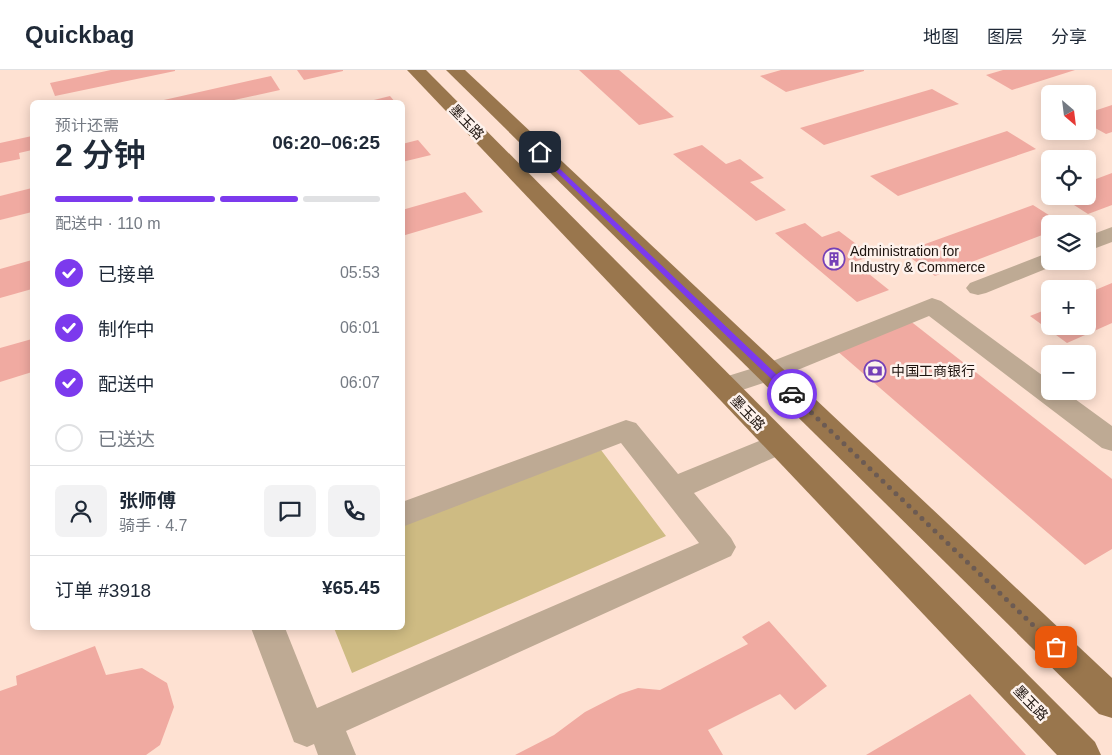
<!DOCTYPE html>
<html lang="zh">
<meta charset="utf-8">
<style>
:root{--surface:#fff;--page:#f2f2f3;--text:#1f2937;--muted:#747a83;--line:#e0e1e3;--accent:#7c3aed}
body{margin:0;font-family:Arial,"Noto Sans SC",sans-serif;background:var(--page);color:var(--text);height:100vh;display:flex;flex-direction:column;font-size:19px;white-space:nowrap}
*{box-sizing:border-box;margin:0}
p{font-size:16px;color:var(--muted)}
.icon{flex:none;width:28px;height:28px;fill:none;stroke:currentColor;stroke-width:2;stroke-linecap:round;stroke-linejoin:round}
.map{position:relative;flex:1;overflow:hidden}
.side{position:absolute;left:30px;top:30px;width:375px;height:530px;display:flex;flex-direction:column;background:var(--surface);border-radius:8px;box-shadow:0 2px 12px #0003}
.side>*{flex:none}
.needle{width:32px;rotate:152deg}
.controls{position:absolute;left:1041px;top:15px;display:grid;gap:10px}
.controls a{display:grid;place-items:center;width:55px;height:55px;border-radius:8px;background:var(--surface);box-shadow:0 2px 12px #0003;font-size:25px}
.pin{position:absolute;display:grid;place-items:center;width:42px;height:42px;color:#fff;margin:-21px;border-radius:10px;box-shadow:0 2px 8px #0006}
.courier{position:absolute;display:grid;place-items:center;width:50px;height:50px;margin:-25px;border:4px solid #7c3aed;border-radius:50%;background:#fff;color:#222;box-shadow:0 1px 6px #0007}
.headline em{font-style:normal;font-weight:600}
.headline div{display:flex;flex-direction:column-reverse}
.headline{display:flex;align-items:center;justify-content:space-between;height:85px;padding:0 25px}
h1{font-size:32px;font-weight:600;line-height:38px}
.bar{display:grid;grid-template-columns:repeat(4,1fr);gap:8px 5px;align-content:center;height:60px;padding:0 25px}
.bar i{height:6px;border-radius:4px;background:var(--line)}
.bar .selected{background:var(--accent)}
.bar p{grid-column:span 4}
.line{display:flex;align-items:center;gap:12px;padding:0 25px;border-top:1px solid var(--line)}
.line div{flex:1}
.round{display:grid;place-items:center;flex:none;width:52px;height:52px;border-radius:8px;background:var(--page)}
ol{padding:0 25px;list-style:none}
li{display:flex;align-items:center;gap:15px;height:55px}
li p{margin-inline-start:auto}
li .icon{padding:5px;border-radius:50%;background:var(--accent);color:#fff;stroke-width:4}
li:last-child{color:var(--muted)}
li i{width:28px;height:28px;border:2px solid var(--line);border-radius:50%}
header{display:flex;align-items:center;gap:30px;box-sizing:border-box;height:70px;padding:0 25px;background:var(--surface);border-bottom:1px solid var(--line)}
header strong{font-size:24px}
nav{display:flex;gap:28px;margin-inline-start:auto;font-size:18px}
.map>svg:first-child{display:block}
.green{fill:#cebb83}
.building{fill:#f0aaa1}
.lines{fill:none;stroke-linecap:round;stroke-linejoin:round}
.minor{fill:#beaa94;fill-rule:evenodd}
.major{fill:#99764d;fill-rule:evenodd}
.route{fill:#7c3aed}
.done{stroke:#6c5b53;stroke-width:5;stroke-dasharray:0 9}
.labels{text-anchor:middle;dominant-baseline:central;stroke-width:5;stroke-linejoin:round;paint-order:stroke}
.street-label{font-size:14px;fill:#1d130e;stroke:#fef2ec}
.poi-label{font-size:14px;fill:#1d130e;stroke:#fef2ec;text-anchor:start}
</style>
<header>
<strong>Quickbag</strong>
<nav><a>地图</a><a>图层</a><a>分享</a></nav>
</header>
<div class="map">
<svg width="1112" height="685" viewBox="0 0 1112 685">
<rect width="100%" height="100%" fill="#fee1d2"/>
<path class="green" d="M601 380 666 466 352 603 334 558H402L403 455Z"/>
<g class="building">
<path d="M111 0H175V1L55 26 50 13Z"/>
<path d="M297 0H343V1L304 10Z"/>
<path d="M579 0H619L674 47 639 55Z"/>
<path d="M781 0H864V1L786 22 760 6Z"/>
<path d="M1003 0H1075L1012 20 986 5Z"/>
<path d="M271 6 280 20 225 32H155Z"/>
<path d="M932 19 959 34 824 75 800 58Z"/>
<path d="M390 26 395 32H366Z"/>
<path d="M1112 35V62L1106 64 1088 54V43Z"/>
<path d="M1007 61 1036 79 898 126 870 106Z"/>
<path d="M32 66V80L19 83 20 89 0 93V73Z"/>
<path d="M418 70 431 85 402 92V74Z"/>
<path d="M702 75 726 94 740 89 764 108 750 112 786 140 756 151 673 84Z"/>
<path d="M1112 103V135L1088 144 1060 126H1088V112Z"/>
<path d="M32 118V142L0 150V126Z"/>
<path d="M465 122 483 142 402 166V140Z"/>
<path d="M1033 135 1063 154H1050V162L935 206 903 182Z"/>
<path d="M805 153 822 167 839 161 872 186 854 192 889 220 857 232 775 163Z"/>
<path d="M32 190V219L0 228V199Z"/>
<path d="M1112 213V253L1067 273 1030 246 1050 238V256H1088V223Z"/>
<path d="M909 250 1112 409V479L1085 495 836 280Z"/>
<path d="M32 269V302L0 312V278Z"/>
<path d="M769 551 827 616 795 640 780 624 708 660 723 685H515L554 665 585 642 620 624 638 618 660 620 748 574 742 567Z"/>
<path d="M95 576 106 605 142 598 167 613 174 637 160 675 146 685H0V621L17 615 16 606Z"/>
<path d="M970 624 1026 685H866Z"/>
</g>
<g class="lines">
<g class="minor">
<path d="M1112 157V172L1088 181V166Z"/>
<path d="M1050 182V191H1060L1058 194 986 223 978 225 970 223 966 218 970 213Z"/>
<path d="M932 228 941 231 1050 311V321H1064L1112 356V381L1102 378 929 246 778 308 724 326 715 324 711 317 715 310 760 296Z"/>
<path d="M626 350 636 353 678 404 769 367 779 364 789 367 793 374 789 381 694 423 731 468 736 477 731 486 346 661 356 685H318L314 674 307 677 294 672 251 558H285L317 638 699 473 621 373 402 457V432Z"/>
</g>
<g class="major">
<path d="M407 0H426L1095 672 1101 685H1057Z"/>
<path d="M446 0H465L1112 608V648L1099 644Z"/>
</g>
</g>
<path class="route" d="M540 80 795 322V326H789L538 84Z"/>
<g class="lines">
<path class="done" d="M792 324 1056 577"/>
</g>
<defs>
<g id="building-ring" transform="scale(1.125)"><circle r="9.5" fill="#fef2ec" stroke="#7540b7" stroke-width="1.5"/><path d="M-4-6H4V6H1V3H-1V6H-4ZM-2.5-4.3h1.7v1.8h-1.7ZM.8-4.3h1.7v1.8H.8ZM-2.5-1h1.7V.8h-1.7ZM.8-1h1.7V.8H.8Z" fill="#7540b7"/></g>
<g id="bank-ring" transform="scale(1.125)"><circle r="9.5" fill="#fef2ec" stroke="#7540b7" stroke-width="1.5"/><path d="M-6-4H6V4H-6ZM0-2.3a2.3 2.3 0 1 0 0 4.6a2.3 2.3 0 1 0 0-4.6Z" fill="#7540b7"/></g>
</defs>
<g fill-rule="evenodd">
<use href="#building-ring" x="834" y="189"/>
<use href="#bank-ring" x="875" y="301"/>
</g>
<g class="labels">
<g class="street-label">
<text transform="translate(467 52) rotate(46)">墨玉路</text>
<text transform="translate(748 343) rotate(46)">墨玉路</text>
<text transform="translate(1031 633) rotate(46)">墨玉路</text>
</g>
<g class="poi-label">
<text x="850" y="181">Administration for<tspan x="850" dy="16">Industry &amp; Commerce</tspan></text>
<text x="891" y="301">中国工商银行</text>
</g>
</g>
</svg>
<div class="controls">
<a><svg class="needle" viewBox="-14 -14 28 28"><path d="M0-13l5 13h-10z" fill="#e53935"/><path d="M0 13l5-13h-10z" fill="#747a83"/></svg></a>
<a><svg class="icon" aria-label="locate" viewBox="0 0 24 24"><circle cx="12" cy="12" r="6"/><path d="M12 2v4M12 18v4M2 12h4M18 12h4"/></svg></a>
<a><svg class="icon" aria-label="layers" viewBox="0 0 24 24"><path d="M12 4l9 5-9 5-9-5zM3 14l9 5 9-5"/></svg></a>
<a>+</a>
<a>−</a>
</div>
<div class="pin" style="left:1056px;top:577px;background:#ea580c"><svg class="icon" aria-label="bag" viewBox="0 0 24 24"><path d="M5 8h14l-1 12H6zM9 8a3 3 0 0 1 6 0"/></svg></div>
<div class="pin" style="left:540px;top:82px;background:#1f2937"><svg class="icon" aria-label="home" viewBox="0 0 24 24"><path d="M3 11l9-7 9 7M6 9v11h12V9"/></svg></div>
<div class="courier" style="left:792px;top:324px"><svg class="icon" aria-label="car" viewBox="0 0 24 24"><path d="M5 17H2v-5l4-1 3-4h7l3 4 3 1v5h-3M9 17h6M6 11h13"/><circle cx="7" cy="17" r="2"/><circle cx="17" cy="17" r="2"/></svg></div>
<section class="side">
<div class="headline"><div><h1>2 分钟</h1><p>预计还需</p></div><em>06:20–06:25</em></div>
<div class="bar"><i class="selected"></i><i class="selected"></i><i class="selected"></i><i></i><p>配送中 · 110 m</p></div>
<ol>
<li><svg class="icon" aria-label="check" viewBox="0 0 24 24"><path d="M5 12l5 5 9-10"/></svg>已接单<p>05:53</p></li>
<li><svg class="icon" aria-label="check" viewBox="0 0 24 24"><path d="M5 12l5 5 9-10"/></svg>制作中<p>06:01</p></li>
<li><svg class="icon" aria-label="check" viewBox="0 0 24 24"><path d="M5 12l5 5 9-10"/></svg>配送中<p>06:07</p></li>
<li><i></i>已送达</li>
</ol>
<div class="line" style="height:90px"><a class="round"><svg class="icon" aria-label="person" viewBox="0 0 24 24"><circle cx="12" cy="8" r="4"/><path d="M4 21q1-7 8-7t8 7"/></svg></a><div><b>张师傅</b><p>骑手 · 4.7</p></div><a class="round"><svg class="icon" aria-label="chat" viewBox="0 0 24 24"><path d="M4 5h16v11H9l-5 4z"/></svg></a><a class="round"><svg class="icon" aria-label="phone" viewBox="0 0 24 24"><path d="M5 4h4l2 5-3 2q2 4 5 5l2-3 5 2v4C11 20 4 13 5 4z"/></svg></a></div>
<div class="line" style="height:65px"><div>订单 #3918</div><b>¥65.45</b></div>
</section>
</div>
